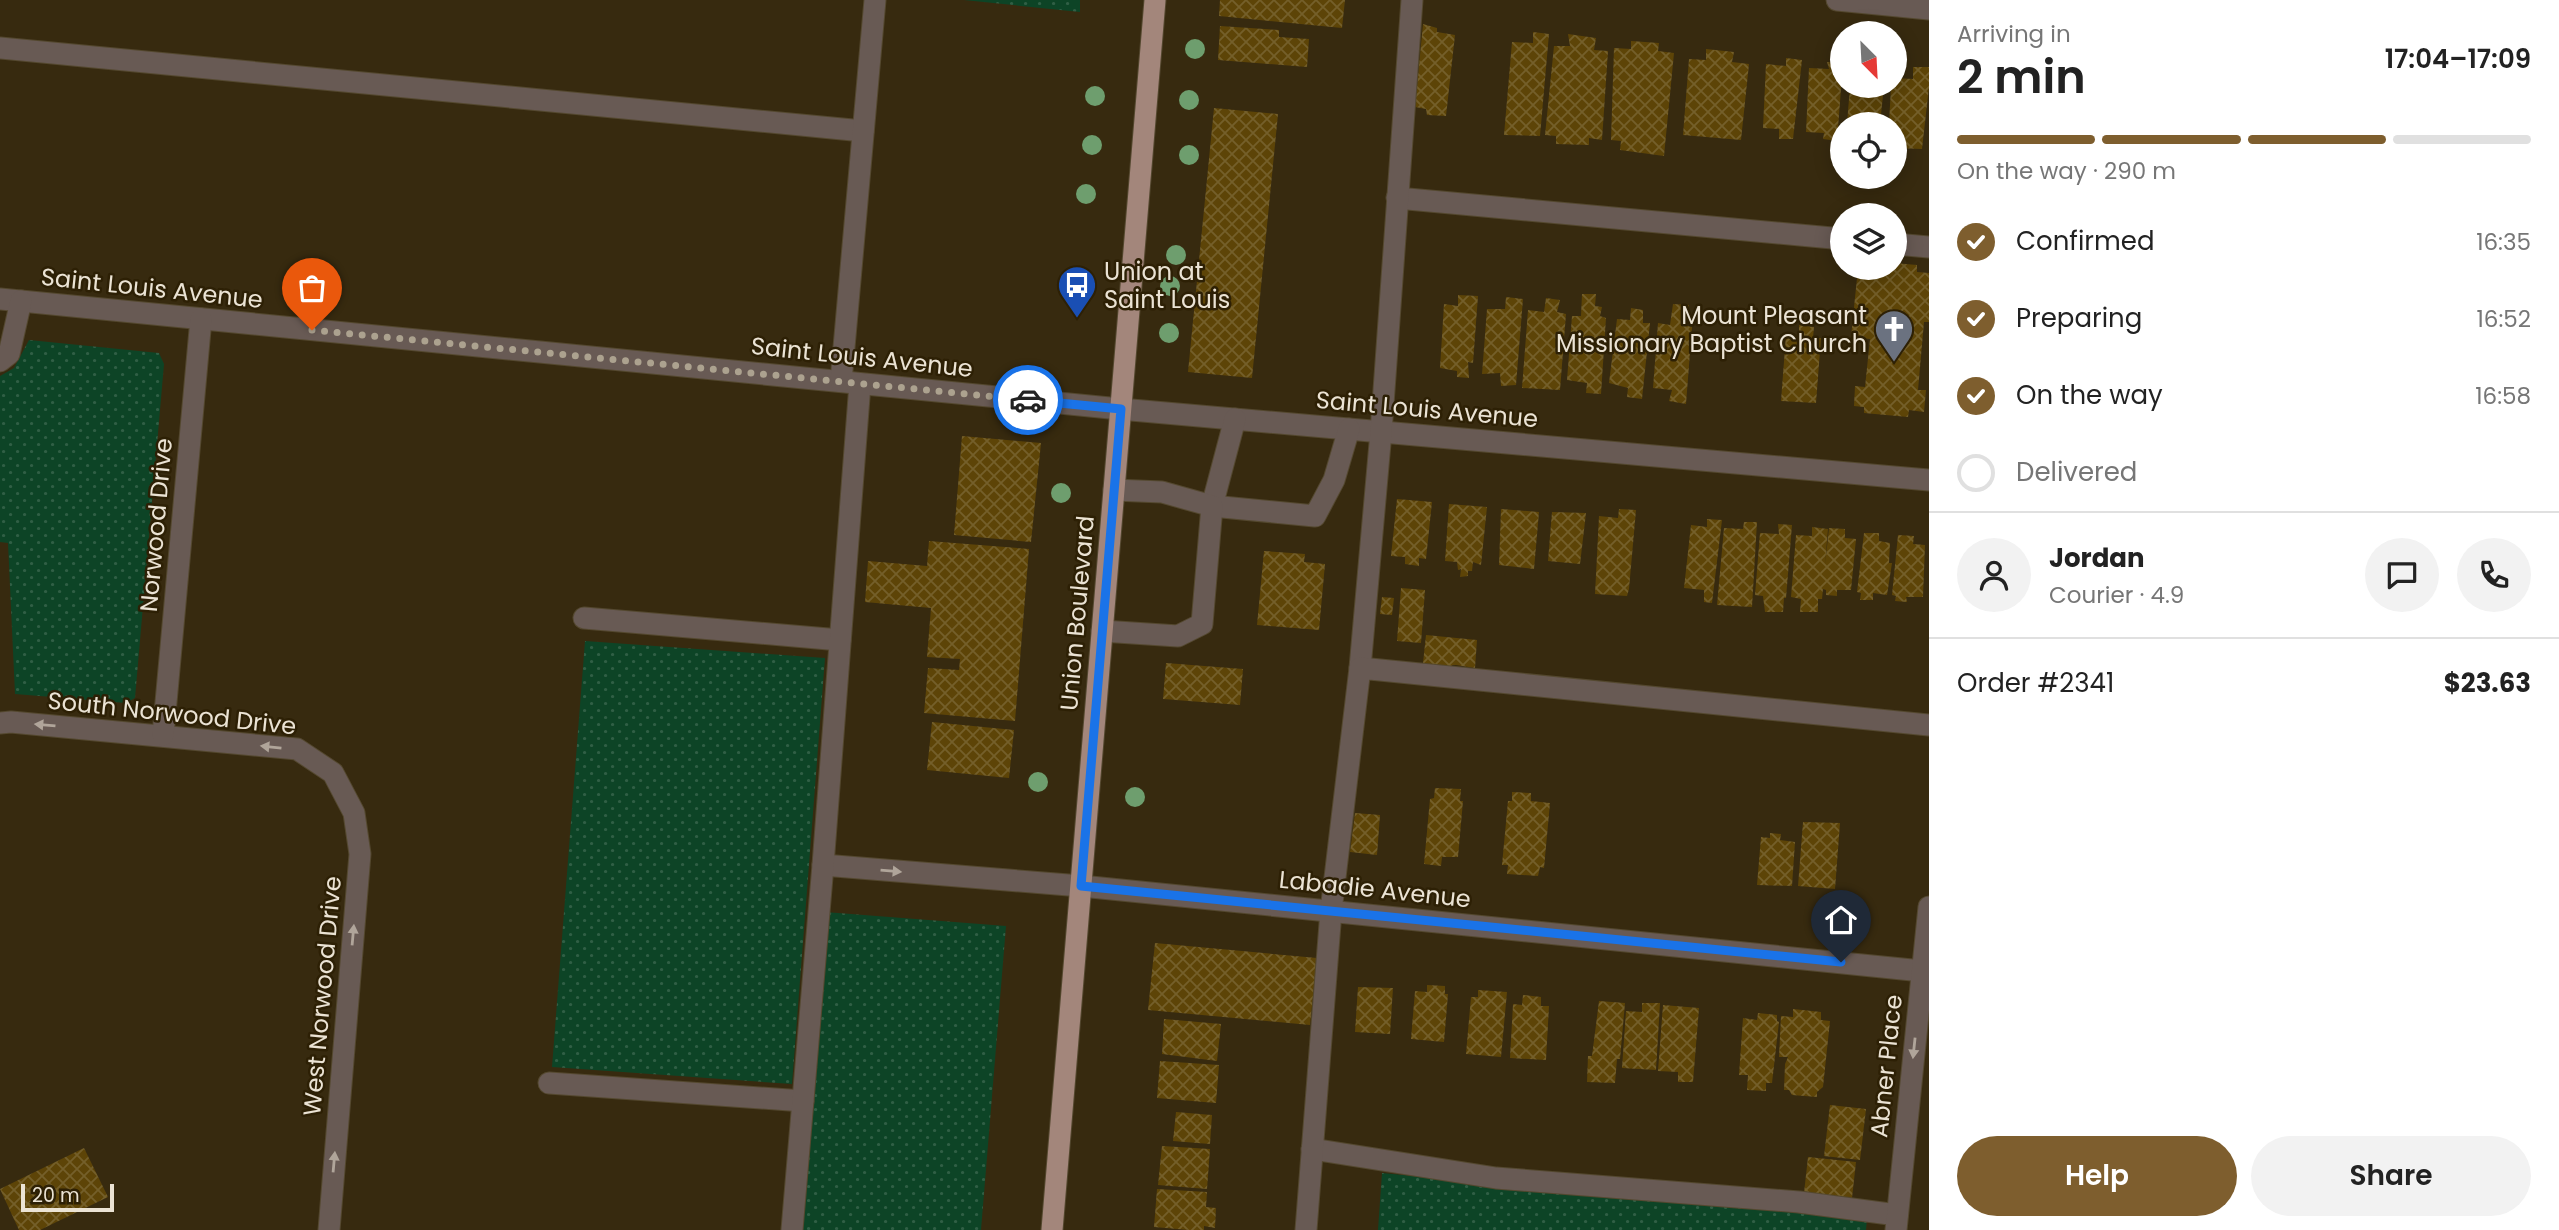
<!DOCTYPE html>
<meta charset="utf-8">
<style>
:root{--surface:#fff;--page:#f2f2f2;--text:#222;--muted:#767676;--line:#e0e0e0;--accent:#7e5e2e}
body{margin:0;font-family:Poppins,sans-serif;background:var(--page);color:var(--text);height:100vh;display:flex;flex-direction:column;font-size:26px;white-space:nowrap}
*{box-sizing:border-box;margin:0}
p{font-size:23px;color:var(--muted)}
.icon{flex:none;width:38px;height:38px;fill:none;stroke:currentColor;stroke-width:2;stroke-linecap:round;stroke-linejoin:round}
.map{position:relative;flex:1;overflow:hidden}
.details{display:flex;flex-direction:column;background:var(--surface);width:630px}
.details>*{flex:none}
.needle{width:46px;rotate:156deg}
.fabs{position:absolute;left:1830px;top:21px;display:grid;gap:14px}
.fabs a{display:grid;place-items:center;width:77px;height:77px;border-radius:50%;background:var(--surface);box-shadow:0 4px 18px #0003;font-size:35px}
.scale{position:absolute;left:21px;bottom:18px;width:93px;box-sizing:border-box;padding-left:7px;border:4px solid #ebe3d4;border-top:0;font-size:19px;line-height:24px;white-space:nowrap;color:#ebe3d4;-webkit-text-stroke:5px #2d2005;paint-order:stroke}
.pin{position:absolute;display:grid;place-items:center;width:60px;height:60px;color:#fff;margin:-72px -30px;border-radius:50% 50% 50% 0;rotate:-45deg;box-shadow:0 0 7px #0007}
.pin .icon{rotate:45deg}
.courier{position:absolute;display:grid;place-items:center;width:70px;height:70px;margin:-35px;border:5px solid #1a73e8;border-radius:50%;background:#fff;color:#222;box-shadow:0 2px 9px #0007}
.head em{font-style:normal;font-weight:600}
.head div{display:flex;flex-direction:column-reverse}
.head{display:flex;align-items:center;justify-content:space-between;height:119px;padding:0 28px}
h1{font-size:46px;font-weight:600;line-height:52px}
.bar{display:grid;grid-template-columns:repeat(4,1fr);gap:10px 7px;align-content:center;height:84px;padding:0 28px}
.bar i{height:9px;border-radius:5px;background:var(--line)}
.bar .current{background:var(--accent)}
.bar p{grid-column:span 4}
.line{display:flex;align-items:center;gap:18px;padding:0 28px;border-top:2px solid var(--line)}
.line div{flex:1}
.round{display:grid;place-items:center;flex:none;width:74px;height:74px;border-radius:37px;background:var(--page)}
ol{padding:0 28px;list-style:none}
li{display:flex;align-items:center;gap:21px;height:77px}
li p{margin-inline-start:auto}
li .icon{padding:7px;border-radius:50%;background:var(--accent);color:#fff;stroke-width:4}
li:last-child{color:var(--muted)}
li i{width:38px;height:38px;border:4px solid var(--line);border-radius:50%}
.cta{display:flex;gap:14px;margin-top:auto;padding:14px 28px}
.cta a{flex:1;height:80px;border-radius:42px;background:var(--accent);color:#fff;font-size:28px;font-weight:600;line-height:80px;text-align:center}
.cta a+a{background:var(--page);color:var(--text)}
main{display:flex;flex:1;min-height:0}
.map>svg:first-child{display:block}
.grass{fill:url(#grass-dots)}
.building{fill:url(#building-cross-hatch)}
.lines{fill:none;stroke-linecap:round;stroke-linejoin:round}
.minor-casing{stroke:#54482f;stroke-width:23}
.major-casing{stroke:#54482f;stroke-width:23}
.minor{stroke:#685a54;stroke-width:21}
.major{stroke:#a3867b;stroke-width:21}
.tree{fill:#6e9e6e}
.oneway{fill:#b0a59a}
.done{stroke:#aca28f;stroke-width:7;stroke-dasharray:0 12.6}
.route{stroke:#1a73e8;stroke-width:9}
.labels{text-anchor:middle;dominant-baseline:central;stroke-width:5;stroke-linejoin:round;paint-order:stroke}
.poi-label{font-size:24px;fill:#ebe3d4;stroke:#2d2005;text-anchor:start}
.street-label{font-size:24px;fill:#ebe3d4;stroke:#2d2005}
</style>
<main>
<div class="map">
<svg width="1929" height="1230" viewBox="0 0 1929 1230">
<defs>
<pattern id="grass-dots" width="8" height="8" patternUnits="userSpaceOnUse" patternTransform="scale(1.75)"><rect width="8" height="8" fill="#0d4426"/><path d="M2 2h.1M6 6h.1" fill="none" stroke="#305f45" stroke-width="1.8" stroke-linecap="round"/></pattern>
<pattern id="building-cross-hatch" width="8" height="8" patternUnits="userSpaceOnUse" patternTransform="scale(1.75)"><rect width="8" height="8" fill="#5d4407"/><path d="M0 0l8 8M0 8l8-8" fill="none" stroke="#745f2a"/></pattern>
</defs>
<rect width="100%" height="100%" fill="#372a0f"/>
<g class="grass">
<path d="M964 0H1080V12Z"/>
<path d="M29 340 159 353 164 364 135 698 126 703 15 694 8 543 0 542V376L14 368Z"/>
<path d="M585 641 825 658 792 1084 552 1067Z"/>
<path d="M825 912 1006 926 981 1230H799Z"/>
<path d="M1382 1173 1867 1219 1866 1230H1378Z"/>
</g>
<g class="building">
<path d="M1220 0H1345L1342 28 1219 16Z"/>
<path d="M1423 24 1437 28V32L1455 35 1446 116 1427 115 1426 109 1415 107Z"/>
<path d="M1220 26 1279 30V37L1309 39 1307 67 1218 60Z"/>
<path d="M1533 32 1549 34 1540 136 1504 135 1512 42 1533 43Z"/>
<path d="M1568 34 1596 38 1594 50 1608 51 1602 140 1589 138V145L1556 144V136L1545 135 1554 46H1570Z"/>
<path d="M1631 41 1659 43 1658 51 1674 53 1664 156 1620 150 1621 141 1611 140 1614 48 1631 49Z"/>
<path d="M1706 49 1734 52 1732 62 1749 64 1741 140 1683 135 1689 59 1706 60Z"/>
<path d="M1786 58 1802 60 1793 139H1779V129L1763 128 1766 64 1786 66Z"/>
<path d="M1827 62 1843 63 1837 141 1823 139 1824 133 1806 132 1809 68 1829 69Z"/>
<path d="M1913 67H1929V87L1922 149 1895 148V124H1889L1891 86H1895V78L1913 79Z"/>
<path d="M1850 86H1884L1880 124H1847Z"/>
<path d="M1214 108 1278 114 1252 378 1188 372Z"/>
<path d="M1895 263 1917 265V272L1929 273V322H1924L1918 390H1926L1924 412 1909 410 1908 417 1864 413V407L1854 406 1855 386 1865 387 1870 339 1851 337 1858 268 1882 270V268H1895Z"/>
<path d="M1582 294H1596L1595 306 1602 307 1600 316 1606 318 1601 394 1586 393 1587 383 1567 380 1572 316H1581Z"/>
<path d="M1458 295 1478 296 1473 363 1468 362 1469 378 1457 377V371L1440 368 1444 304 1458 306Z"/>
<path d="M1506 297 1523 299 1516 385 1501 386 1500 373 1482 374 1487 309H1505Z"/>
<path d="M1546 298 1560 300 1557 312 1566 314 1560 390 1522 388 1528 310 1544 312Z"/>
<path d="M1673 304 1689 305 1683 325 1692 327 1686 404 1669 401 1672 390 1653 388 1658 323 1670 325Z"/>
<path d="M1631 308 1643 310V323H1650L1642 399 1627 397 1628 388 1609 383 1617 319 1630 320Z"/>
<path d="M1799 325 1814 327 1813 338H1821L1816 403 1781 401 1786 335 1799 337Z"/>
<path d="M962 436 1041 443 1031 542 954 535Z"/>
<path d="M1397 499 1432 502 1426 559 1419 558V566L1405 564V557L1391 556Z"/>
<path d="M1449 504 1487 507 1481 565 1473 562 1472 571H1468V576L1460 577 1461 569 1458 570 1457 562 1445 561Z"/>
<path d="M1501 509 1539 512 1534 569 1499 565Z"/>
<path d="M1619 509 1636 510 1629 589 1627 596 1595 594 1599 516 1618 518Z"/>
<path d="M1552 512 1586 513 1580 564 1548 561Z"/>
<path d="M1707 519 1722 520 1712 603 1704 602V590L1684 588 1691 525 1707 527Z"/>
<path d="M1744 522H1757L1752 607 1717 605 1724 528 1743 529Z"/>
<path d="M1778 524 1792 525 1786 598H1784L1783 612H1765L1763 596 1755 595 1760 533 1779 534Z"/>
<path d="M1812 527 1828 529 1825 565 1829 528 1845 529V538L1856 539 1851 590H1837V596L1826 595V590L1823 589 1822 599H1818V612H1800L1801 599 1791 597 1796 535 1812 536Z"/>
<path d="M1864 533H1879V541L1890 543 1889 563H1892L1887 595 1873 593V600H1860L1861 593 1857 592Z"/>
<path d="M1898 535 1914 536 1913 544 1925 545 1923 597H1906L1907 602 1895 601 1896 596 1892 595Z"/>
<path d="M929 541 1029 549 1015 721 924 713 928 668 959 670 960 659 927 657 931 608 865 602 868 561 927 566Z"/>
<path d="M1264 551 1305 554 1304 562 1325 564 1319 630 1257 625Z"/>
<path d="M1401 588 1425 590 1421 643 1397 641Z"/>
<path d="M1382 597 1394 598 1392 615 1380 614Z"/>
<path d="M1426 635 1477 640 1475 668 1456 665H1452L1453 670 1428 668 1426 664 1423 663Z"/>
<path d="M1166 663 1243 669 1240 705 1163 699Z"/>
<path d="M932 722 1014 730 1009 778 927 770Z"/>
<path d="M1435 788 1461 789 1460 801H1463L1458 857H1442L1441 866 1424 864 1430 799 1434 798Z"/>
<path d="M1512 792 1531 793V801L1550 803 1544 868 1540 867 1538 876 1507 874 1508 865H1502L1508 801H1512Z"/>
<path d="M1355 813 1380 815 1377 855 1350 852Z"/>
<path d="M1803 822 1840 823 1835 889 1798 886Z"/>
<path d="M1770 833 1781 834 1780 840 1795 842 1792 886 1757 885 1761 837 1770 838Z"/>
<path d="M1155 943 1317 958 1310 1025 1148 1010Z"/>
<path d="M1427 985 1445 986V994H1448L1444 1042 1411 1039 1415 991 1427 992Z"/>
<path d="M1358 987 1393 988 1390 1034 1355 1032Z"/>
<path d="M1478 990 1507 992 1501 1057 1466 1054 1471 997H1478Z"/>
<path d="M1523 995 1541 997V1006H1549L1546 1060 1510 1058 1513 1004 1522 1005Z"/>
<path d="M1599 1001 1625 1003 1620 1059H1617L1615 1083 1587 1082 1588 1056H1592Z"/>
<path d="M1642 1003H1660L1656 1070 1622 1068 1626 1011 1642 1012Z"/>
<path d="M1663 1005 1699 1008 1693 1082H1678V1072L1658 1071Z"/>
<path d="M1793 1009 1821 1012V1020L1830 1021 1823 1087 1817 1092V1097L1792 1095 1789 1090H1784L1785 1064 1788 1057H1779L1781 1016 1793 1017Z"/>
<path d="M1758 1013 1777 1015V1021L1779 1022 1772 1083H1766V1091L1747 1090 1748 1075H1739L1743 1018 1757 1020Z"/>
<path d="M1164 1019 1221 1024 1217 1061 1162 1054Z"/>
<path d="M1160 1061 1219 1065 1216 1103 1157 1098Z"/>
<path d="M1830 1105 1866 1109 1860 1160 1824 1156Z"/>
<path d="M1176 1112 1212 1115 1210 1144 1173 1141Z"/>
<path d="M1162 1146 1210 1149 1207 1189 1158 1185Z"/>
<path d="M84 1148 108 1197 40 1230H19L0 1189Z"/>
<path d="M1808 1157 1856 1162 1852 1198 1804 1193Z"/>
<path d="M1157 1189 1207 1192 1206 1207 1216 1208 1215 1228 1204 1226V1230H1189L1154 1227Z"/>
</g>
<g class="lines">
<g class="minor-casing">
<g id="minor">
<path d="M1837 0 1929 9"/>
<path d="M0 48 863 131"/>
<path d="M1397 198 1843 239"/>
<path d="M1895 244 1929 247"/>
<path d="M0 299 1120 409 1929 480"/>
<path d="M0 361 9 354 21 301"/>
<path d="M841 381 875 0"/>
<path d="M1235 419 1212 506 1315 516 1334 480 1349 429"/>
<path d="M584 618 840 640"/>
<path d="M1102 631 1178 636 1202 624 1212 506 1162 492 1114 490"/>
<path d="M1360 668 1381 432 1412 0"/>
<path d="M0 723 11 722 297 749 333 773 354 813 360 854 329 1230"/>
<path d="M163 735 201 319"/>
<path d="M823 865 1081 886 1922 971"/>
<path d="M549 1083 803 1101"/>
<path d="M1312 1149 1496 1178 1799 1202 1897 1215"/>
<path d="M792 1230 823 865 860 384"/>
<path d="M1306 1230 1331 911 1360 668 1929 725"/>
<path d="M1896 1230 1929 907"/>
</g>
</g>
<g class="major-casing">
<path id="major" d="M1052 1230 1155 0"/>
</g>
<use href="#minor" class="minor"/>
<use href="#major" class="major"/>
</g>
<g class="tree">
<circle cx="1195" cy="49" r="10"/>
<circle cx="1095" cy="96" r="10"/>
<circle cx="1189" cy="100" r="10"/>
<circle cx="1092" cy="145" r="10"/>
<circle cx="1189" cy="155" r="10"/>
<circle cx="1086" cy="194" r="10"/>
<circle cx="1176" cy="255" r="10"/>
<circle cx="1081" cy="279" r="10"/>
<circle cx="1170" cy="286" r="10"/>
<circle cx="1169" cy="333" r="10"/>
<circle cx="1061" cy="493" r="10"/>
<circle cx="1038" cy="782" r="10"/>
<circle cx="1135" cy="797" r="10"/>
</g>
<defs><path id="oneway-solid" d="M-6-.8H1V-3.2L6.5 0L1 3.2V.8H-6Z" transform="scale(1.75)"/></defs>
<g class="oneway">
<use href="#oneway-solid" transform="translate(45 725) rotate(-175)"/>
<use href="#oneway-solid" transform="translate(271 747) rotate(-174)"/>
<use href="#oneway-solid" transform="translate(891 871) rotate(5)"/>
<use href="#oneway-solid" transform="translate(353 935) rotate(-85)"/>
<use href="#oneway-solid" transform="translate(1914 1048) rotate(96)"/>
<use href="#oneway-solid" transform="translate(334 1162) rotate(-85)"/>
</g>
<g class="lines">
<path class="done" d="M312 330 1028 400"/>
<path class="route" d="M1028 400 1121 409 1081 886 1841 962"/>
</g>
<defs>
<g id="bus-pin" transform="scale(2.0125)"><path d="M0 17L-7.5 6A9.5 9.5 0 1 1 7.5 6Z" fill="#1a4fb4" stroke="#2d2005"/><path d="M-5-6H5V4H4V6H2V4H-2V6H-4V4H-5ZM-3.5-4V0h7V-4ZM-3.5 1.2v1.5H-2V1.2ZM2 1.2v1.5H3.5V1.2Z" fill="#fff"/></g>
<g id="church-pin" transform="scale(2.0125)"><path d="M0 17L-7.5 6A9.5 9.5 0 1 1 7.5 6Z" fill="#6b7280" stroke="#2d2005"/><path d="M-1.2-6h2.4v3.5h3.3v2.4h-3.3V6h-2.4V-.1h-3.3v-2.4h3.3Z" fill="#fff"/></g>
</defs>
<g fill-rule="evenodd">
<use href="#bus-pin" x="1077" y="285"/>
<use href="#church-pin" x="1894" y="329"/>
</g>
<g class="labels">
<g class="poi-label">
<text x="1104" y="271">Union at<tspan x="1104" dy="28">Saint Louis</tspan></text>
<text x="1867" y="315" text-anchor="end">Mount Pleasant<tspan x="1867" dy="28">Missionary Baptist Church</tspan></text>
</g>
<g class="street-label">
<text transform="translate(152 288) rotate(6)">Saint Louis Avenue</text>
<text transform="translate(862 357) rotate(6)">Saint Louis Avenue</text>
<text transform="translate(1427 409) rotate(5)">Saint Louis Avenue</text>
<text transform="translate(156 525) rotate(-85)">Norwood Drive</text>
<text transform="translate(1077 613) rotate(-85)">Union Boulevard</text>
<text transform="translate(172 713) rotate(6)">South Norwood Drive</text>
<text transform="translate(1375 889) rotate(6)">Labadie Avenue</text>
<text transform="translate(322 996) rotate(-85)">West Norwood Drive</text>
<text transform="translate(1886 1066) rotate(-84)">Abner Place</text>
</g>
</g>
</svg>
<div class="fabs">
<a><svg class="needle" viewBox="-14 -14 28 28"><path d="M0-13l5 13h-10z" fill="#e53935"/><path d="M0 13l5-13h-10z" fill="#767676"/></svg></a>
<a><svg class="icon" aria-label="locate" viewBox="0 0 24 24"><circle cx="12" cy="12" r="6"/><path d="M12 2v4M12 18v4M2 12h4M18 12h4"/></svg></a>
<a><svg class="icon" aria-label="layers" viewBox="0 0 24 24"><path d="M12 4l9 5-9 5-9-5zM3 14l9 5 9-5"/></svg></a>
</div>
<div class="scale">20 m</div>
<div class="pin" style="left:312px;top:330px;background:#ea580c"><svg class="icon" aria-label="bag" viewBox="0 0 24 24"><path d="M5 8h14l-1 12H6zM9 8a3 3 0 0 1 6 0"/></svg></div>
<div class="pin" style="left:1841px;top:962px;background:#1f2937"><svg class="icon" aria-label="home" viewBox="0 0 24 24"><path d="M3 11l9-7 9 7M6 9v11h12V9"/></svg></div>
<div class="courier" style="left:1028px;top:400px"><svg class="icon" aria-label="car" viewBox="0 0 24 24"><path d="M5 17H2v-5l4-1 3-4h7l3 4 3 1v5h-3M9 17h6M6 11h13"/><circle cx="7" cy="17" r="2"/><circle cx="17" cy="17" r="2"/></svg></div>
</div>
<section class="details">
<div class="head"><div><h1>2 min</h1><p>Arriving in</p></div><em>17:04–17:09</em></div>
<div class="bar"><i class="current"></i><i class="current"></i><i class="current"></i><i></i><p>On the way · 290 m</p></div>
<ol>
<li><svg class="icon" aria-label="check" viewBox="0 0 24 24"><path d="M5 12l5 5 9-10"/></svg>Confirmed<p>16:35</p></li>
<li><svg class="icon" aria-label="check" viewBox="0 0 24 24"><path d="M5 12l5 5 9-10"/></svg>Preparing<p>16:52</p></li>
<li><svg class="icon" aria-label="check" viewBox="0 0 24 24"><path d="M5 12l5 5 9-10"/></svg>On the way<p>16:58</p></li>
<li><i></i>Delivered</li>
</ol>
<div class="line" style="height:126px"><a class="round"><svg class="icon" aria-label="person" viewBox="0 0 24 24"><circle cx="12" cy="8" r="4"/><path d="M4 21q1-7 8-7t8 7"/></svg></a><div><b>Jordan</b><p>Courier · 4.9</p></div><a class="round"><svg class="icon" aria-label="chat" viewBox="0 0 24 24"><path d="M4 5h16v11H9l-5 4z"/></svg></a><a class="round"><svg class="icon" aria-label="phone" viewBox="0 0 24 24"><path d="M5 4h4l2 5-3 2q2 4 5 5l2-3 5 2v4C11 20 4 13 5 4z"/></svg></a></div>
<div class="line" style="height:91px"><div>Order #2341</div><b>$23.63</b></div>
<div class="cta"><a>Help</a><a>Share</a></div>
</section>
</main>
